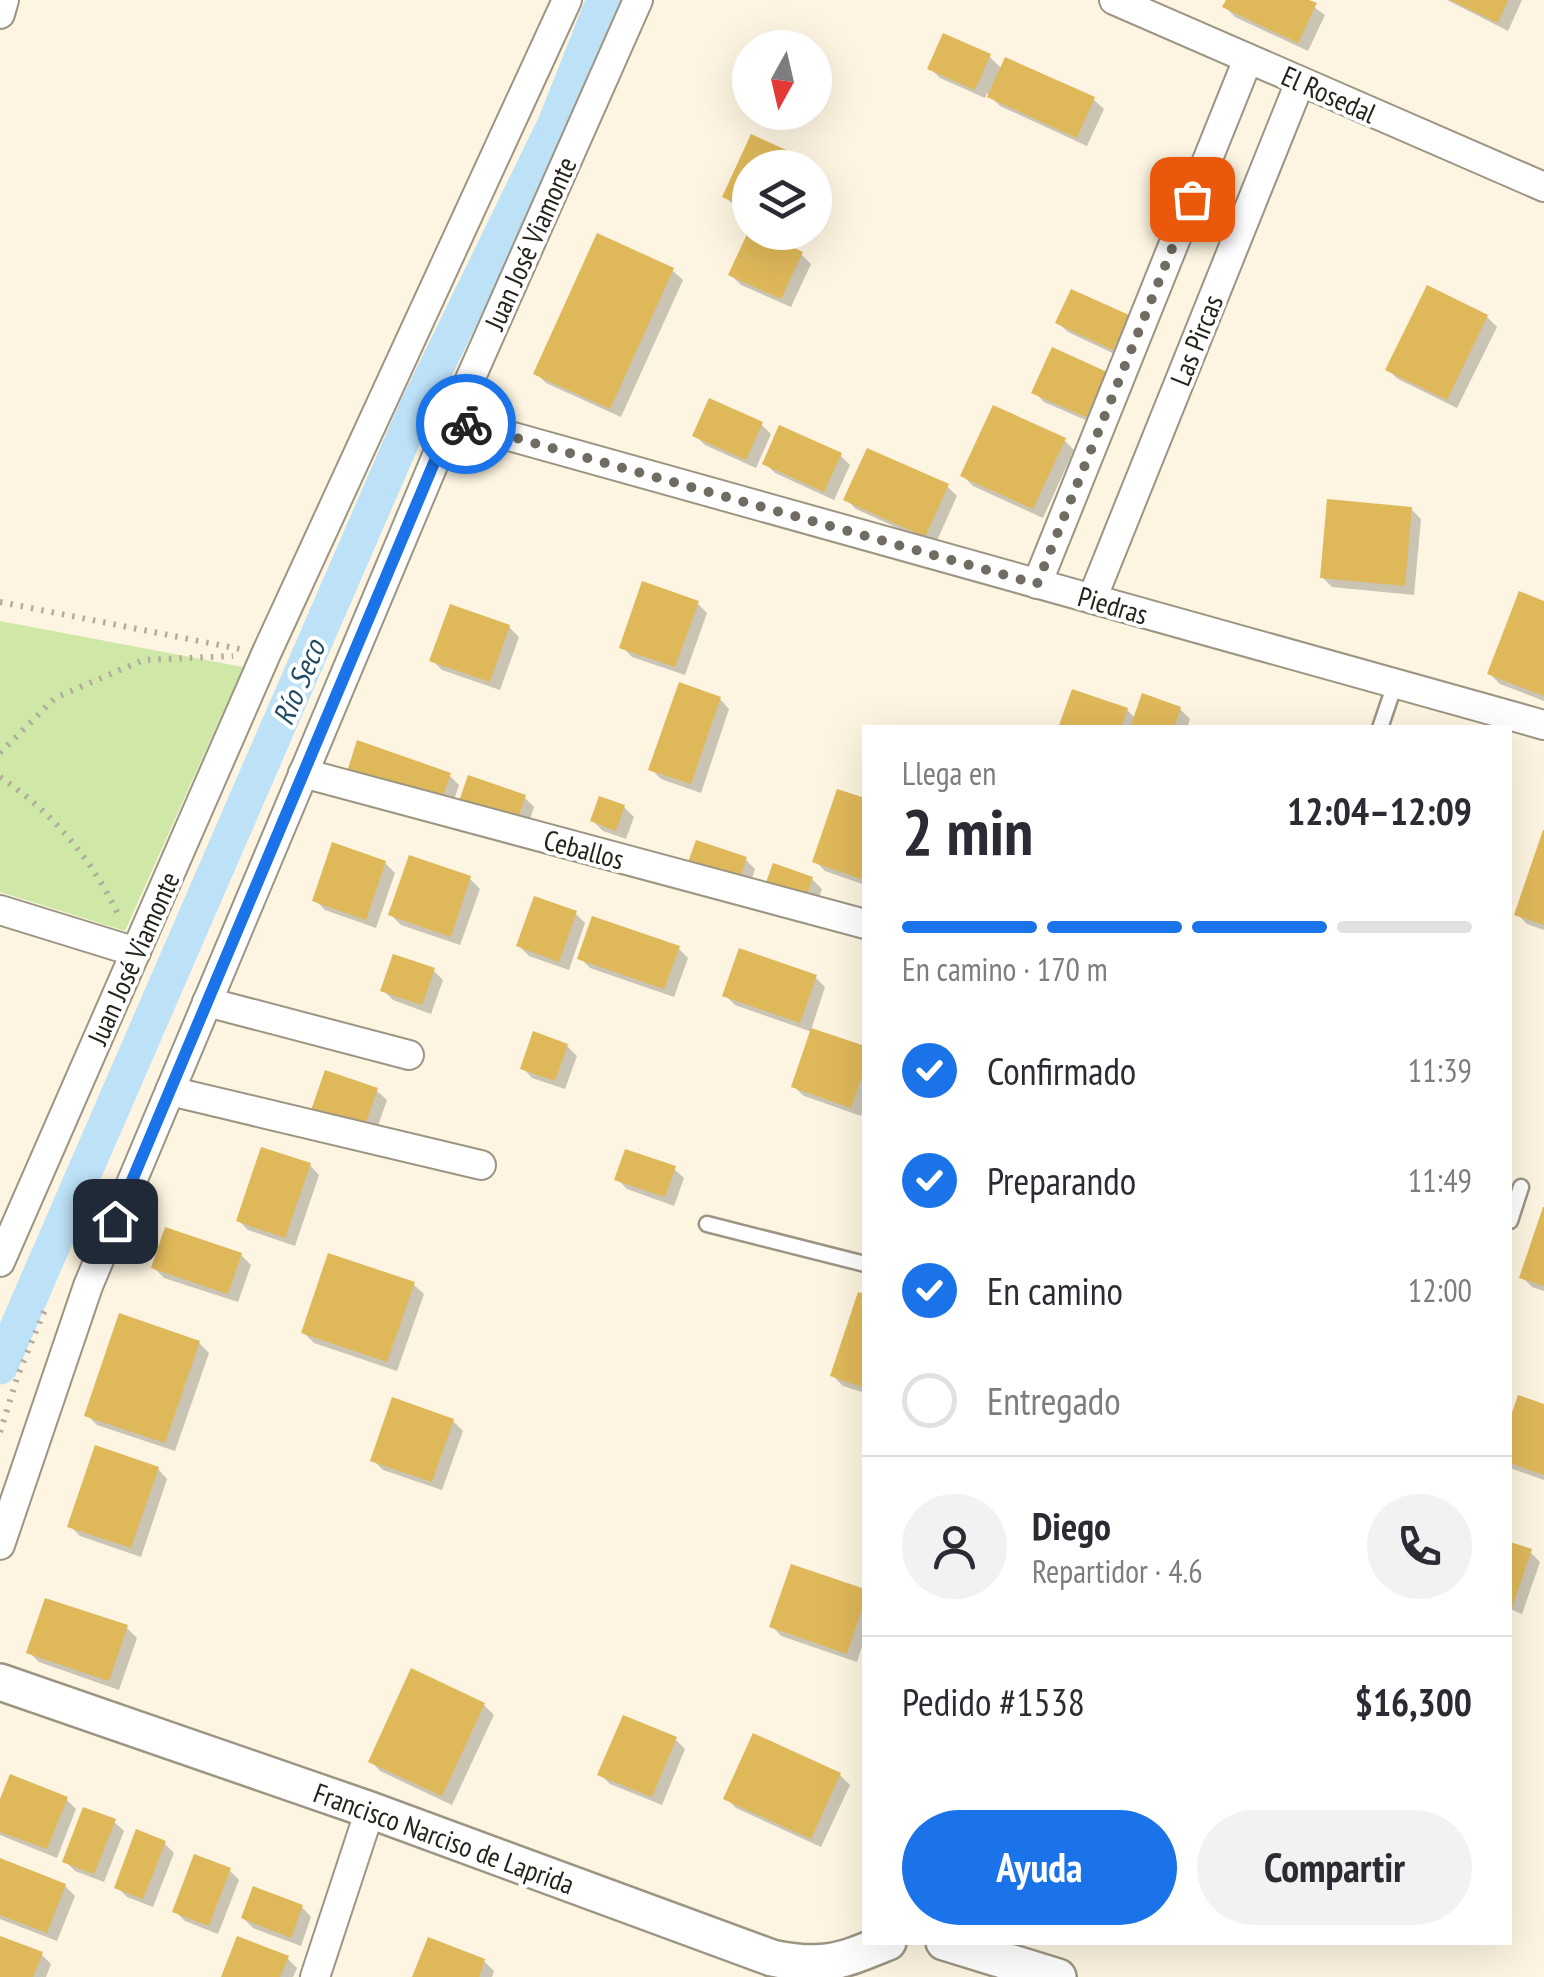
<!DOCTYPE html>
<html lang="es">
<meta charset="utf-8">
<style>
:root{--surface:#fff;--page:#f2f2f3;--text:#2b2b33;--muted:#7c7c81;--line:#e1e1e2;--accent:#1a73e8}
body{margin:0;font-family:"PT Sans Narrow",sans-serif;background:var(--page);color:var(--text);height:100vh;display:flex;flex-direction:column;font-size:38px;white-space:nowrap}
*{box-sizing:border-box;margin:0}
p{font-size:32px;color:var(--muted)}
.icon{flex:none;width:55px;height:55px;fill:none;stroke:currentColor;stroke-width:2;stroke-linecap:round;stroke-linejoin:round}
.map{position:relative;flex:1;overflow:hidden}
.drawer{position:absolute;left:862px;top:725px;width:650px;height:1220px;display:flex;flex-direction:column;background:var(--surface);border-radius:0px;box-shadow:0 10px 40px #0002}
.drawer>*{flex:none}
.needle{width:65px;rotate:188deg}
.buttons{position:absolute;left:732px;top:30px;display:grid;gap:20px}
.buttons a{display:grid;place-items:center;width:100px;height:100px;border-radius:50%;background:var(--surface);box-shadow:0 10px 40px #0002;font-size:50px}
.pin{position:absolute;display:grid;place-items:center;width:85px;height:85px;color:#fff;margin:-42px;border-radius:20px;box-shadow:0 5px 15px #0006}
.courier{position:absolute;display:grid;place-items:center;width:100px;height:100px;margin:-50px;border:8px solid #1a73e8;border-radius:50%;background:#fff;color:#222;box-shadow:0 2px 12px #0007}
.headline em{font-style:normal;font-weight:600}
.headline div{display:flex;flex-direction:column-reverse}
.headline{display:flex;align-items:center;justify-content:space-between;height:170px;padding:0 40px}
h1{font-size:65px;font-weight:600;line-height:75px}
.bar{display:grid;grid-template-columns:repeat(4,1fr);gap:15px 10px;align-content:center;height:120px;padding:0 40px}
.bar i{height:12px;border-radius:8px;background:var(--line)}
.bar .selected{background:var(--accent)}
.bar p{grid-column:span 4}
.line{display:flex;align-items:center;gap:25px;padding:0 40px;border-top:2px solid var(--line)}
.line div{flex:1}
.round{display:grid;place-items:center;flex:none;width:105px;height:105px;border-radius:52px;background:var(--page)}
ol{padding:0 40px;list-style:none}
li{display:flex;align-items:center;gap:30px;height:110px}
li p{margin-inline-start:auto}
li .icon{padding:10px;border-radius:50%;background:var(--accent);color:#fff;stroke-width:4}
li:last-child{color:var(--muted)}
li i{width:55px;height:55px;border:5px solid var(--line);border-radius:50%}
.primary-button{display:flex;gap:20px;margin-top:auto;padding:20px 40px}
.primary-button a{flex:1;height:115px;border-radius:60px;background:var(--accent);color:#fff;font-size:40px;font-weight:600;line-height:115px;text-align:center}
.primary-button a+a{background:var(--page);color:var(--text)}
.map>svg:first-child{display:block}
.green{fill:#cfe8a7}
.shadow{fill:#0003}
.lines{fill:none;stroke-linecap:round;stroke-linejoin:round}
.canal{stroke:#bde1f7;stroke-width:35}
.building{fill:#dfb859}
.service-casing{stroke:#9d9583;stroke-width:19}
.minor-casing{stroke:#9d9583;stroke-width:32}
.tertiary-casing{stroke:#9d9583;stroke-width:40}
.path{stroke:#b3ac9d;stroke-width:6;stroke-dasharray:2.5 8;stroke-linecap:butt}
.service{stroke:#fff;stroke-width:14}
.minor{stroke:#fff;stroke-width:28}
.tertiary{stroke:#fff;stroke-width:35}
.done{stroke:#716c61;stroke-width:10;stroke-dasharray:0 18}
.route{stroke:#1a73e8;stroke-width:12}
.labels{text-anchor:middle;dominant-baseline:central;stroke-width:8;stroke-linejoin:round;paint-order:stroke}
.street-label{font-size:28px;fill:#26231c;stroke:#fff}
.water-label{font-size:30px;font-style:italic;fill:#214b62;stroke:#fff}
</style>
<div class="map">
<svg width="1544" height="1977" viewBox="0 0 1544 1977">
<rect width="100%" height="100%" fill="#fdf5e1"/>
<path class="green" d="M0 621 243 667 125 931 0 892Z"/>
<g class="shadow">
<path d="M1229 0H1304L1325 15 1308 51 1235 17 1225 7Z"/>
<path d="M1447 0H1522L1508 31Z"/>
<path d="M989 56 1002 69 1006 60 1094 100 1104 109 1087 146 1000 106 987 93 985 98 940 78 930 68Z"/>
<path d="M752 137 796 157 806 167 750 168V213L735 206 725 197Z"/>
<path d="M801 254 811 264 791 307 741 285 731 275Z"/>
<path d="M673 271 683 280 621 417 546 383 536 373Z"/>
<path d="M1127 317 1137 327 1123 358 1068 332 1058 323Z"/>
<path d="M1487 317 1497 327 1457 408 1398 379 1388 370Z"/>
<path d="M1106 374 1116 384 1097 425 1044 402 1034 392Z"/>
<path d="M761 424 771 434 756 468 705 445 695 435Z"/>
<path d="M1064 440 1074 450 1043 518 973 486 963 476Z"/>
<path d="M840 455 850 465 834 500 775 473 765 463Z"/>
<path d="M947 486 957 496 935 545 856 509 846 499Z"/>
<path d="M1411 509 1421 519 1414 595 1332 587 1322 577Z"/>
<path d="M697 603 707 613 685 675 632 657 622 647Z"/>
<path d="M1544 603V701L1500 684 1490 674Z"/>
<path d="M509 627 519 637 500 690 442 670 432 660Z"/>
<path d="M720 699 729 709 701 793 661 779 651 769Z"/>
<path d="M1180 709 1190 719 1187 728H1061L1127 710 1136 719Z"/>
<path d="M449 775 459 785 450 812 359 781Z"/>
<path d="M524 797 534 807 526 832 461 803Z"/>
<path d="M865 801V885L825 871 815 861Z"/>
<path d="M624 807 634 817 626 839 603 831 593 821Z"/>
<path d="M1544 836V930L1527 924 1517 914Z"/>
<path d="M745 859 755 869 747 894 689 867Z"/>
<path d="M385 863 395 873 376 928 325 910 315 900Z"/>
<path d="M470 879 480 889 460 945 401 925 391 915Z"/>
<path d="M812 879 822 889 814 911 767 888Z"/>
<path d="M575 913 585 923 569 970 529 956 519 946Z"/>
<path d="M678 948 688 958 674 997 590 968 580 958Z"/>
<path d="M433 970 443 980 431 1014 393 1000 383 990Z"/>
<path d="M815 977 825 987 811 1030 865 1049V1104L861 1116 804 1096 794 1087 812 1032 735 1005 725 995Z"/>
<path d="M567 1046 577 1056 565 1089 532 1078 523 1068Z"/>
<path d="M326 1073 377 1091 387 1100 372 1143Z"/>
<path d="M310 1165 319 1175 295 1246 248 1230 238 1220Z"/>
<path d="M674 1169 684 1178 674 1206 627 1189 617 1179Z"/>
<path d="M1544 1213V1291L1532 1287 1522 1277Z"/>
<path d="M241 1255 251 1265 238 1302 164 1278 154 1268Z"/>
<path d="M414 1285 424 1294 397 1371 314 1343 304 1333Z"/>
<path d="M865 1297V1393L843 1386 833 1376Z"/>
<path d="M199 1343 209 1353 175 1451 97 1425 87 1415Z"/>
<path d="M1544 1407V1480L1510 1468V1425Z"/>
<path d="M453 1421 463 1431 442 1490 383 1470 373 1460Z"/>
<path d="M158 1469 167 1479 141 1557 80 1536 70 1526Z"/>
<path d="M1510 1545 1530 1552 1540 1562 1522 1614 1510 1609Z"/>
<path d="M865 1592V1637L857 1662 781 1636 772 1626Z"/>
<path d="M127 1628 137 1638 119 1690 39 1662 29 1652Z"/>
<path d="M484 1705 494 1715 452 1805 380 1771 371 1761Z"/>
<path d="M675 1739 685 1749 662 1805 610 1784 600 1774Z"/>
<path d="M840 1775 850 1785 821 1847 736 1808 726 1798Z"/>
<path d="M66 1799 76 1809 57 1858 0 1835V1806Z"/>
<path d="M114 1822 124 1831 104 1882 75 1871 65 1861Z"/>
<path d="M164 1843 174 1853 153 1907 127 1897 117 1887Z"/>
<path d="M0 1861 65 1886 75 1896 57 1941 0 1919Z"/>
<path d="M229 1870 239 1880 218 1934 185 1921 175 1911Z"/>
<path d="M302 1907 311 1917 301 1946 253 1928 243 1918Z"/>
<path d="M0 1939 41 1954 51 1964 46 1977H0Z"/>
<path d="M287 1958 297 1968 293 1977H224Z"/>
<path d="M484 1961 494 1971 492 1977H415Z"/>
</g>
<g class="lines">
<path class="canal" d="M0 1367 416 409 555 124 604 0"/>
</g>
<g class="building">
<path d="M1226 0H1309L1317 3 1298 43 1222 7Z"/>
<path d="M1450 0H1508L1498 23Z"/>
<path d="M943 33 991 54 975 90 927 69Z"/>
<path d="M1005 57 1095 97 1077 138 987 97Z"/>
<path d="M751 134 797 155 791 168H750V210L722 197Z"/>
<path d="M748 232H759L803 252 781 299 728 275Z"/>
<path d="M597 233 674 268 610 409 533 374Z"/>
<path d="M1427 285 1488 315 1447 400 1385 370Z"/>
<path d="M1071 289 1129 315 1113 350 1055 323Z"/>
<path d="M1052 347 1107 372 1086 417 1031 393Z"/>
<path d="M709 398 763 422 746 460 692 436Z"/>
<path d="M993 405 1066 438 1033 509 960 476Z"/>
<path d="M779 425 842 453 824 492 762 464Z"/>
<path d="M867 448 949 484 925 537 843 500Z"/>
<path d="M1327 499 1412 507 1405 586 1320 578Z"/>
<path d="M642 581 699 601 675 667 619 648Z"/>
<path d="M1519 591 1544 601V696L1487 674Z"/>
<path d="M450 604 510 625 490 682 429 661Z"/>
<path d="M679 682 721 697 691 784 648 770Z"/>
<path d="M1072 689 1128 708 1121 728H1058Z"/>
<path d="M1142 693 1181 707 1174 728H1130Z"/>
<path d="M357 740 451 773 440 804 347 772Z"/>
<path d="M468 775 526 795 516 824 458 804Z"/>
<path d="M837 789 865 798V867L861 879 812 862Z"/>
<path d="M599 796 625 805 616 831 590 821Z"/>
<path d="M1543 830H1544V925L1514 915Z"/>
<path d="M696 840 747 857 737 886 686 868Z"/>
<path d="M332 842 386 861 366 920 312 901Z"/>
<path d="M409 855 471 876 451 937 388 915Z"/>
<path d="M773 863 813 877 804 903 764 888Z"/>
<path d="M534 896 577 911 559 962 516 946Z"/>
<path d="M592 916 680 946 664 989 577 959Z"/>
<path d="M739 948 817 975 800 1023 722 996Z"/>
<path d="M393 954 435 968 422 1005 380 991Z"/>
<path d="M811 1028 865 1046V1067L851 1108 791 1087Z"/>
<path d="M533 1031 568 1044 555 1081 520 1069Z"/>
<path d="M325 1070 378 1088 362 1134 309 1116Z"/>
<path d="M261 1147 311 1163 285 1238 236 1221Z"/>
<path d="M625 1149 676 1166 665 1197 614 1180Z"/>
<path d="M1543 1207H1544V1286L1519 1278Z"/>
<path d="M165 1227 242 1253 228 1294 151 1268Z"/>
<path d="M328 1253 415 1282 387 1362 301 1333Z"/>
<path d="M858 1292 865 1294V1388L830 1376Z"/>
<path d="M119 1313 200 1341 165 1443 84 1416Z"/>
<path d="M1518 1395 1544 1404V1475L1510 1463V1418Z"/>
<path d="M392 1397 454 1419 432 1482 370 1461Z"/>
<path d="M95 1445 159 1467 131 1548 67 1527Z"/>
<path d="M1510 1542 1532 1549 1511 1611H1510Z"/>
<path d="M791 1564 865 1589V1600L847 1654 769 1627Z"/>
<path d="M45 1598 128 1625 109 1681 26 1653Z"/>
<path d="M411 1668 485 1703 442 1796 368 1762Z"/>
<path d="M623 1715 677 1737 652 1797 597 1775Z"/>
<path d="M753 1733 841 1773 811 1839 723 1799Z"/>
<path d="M10 1774 68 1797 47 1849 0 1832V1799Z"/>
<path d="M83 1807 116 1819 94 1874 62 1862Z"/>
<path d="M136 1829 166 1841 143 1899 114 1888Z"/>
<path d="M194 1854 231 1868 209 1926 172 1912Z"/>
<path d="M0 1858 66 1884 47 1933 0 1915Z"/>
<path d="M253 1886 303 1905 291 1938 241 1918Z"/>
<path d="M0 1936 43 1952 33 1977H0Z"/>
<path d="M237 1936 289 1956 280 1977H221Z"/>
<path d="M428 1937 485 1959 479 1977H412Z"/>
</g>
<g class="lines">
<g class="service-casing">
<g id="service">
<path d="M1380 728 1395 684"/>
<path d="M1510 1221 1521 1187"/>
<path d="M707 1224 865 1264"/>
</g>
</g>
<g class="minor-casing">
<g id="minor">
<path d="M1114 0 1544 187"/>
<path d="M0 14 4 0"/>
<path d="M452 420 1544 725"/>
<path d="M1037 584 1248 59"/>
<path d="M1092 599 1300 82"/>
<path d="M303 773 865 924"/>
<path d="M0 910 136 952"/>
<path d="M207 1002 409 1055"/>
<path d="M170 1091 481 1165"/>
<path d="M0 1262 266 654 567 0"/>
<path d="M0 1545 88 1286 452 420 638 0"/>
<path d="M315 1977 370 1810"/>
</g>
</g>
<g class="tertiary-casing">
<g id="tertiary">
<path d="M0 1682 370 1810 772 1958C824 1969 841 1961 888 1942"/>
<path d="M944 1942 1058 1977"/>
</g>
</g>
<g class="path">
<path d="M0 602 240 649"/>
<path d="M0 753 55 698 143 660 233 656"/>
<path d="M0 777C52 812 91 858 118 914"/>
<path d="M0 1432 18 1375 46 1307"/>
</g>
<use href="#service" class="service"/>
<use href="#minor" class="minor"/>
<use href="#tertiary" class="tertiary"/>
</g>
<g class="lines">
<path class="done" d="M466 424 1037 584 1192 199"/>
<path class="route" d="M115 1221 452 420 466 424"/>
</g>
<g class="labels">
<g class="street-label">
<text transform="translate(1329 94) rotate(24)">El Rosedal</text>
<text transform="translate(530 243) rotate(-66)">Juan José Viamonte</text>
<text transform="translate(1196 340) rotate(-68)">Las Pircas</text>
<text transform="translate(1113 605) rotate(16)">Piedras</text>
<text transform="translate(584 849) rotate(15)">Ceballos</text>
<text transform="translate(133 958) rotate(-66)">Juan José Viamonte</text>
<text transform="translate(444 1838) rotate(20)">Francisco Narciso de Laprida</text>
</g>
<g class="water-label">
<text transform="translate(298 682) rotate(-67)">Río Seco</text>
</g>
</g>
</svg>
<div class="buttons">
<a><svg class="needle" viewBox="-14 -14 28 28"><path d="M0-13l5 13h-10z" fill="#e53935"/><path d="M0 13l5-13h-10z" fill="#7c7c81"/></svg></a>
<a><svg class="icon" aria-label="layers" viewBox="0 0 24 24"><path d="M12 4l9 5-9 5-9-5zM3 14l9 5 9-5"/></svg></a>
</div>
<div class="pin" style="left:1192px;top:199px;background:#ea580c"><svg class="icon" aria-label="bag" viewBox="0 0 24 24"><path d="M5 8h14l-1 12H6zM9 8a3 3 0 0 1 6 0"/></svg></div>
<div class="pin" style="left:115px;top:1221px;background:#1f2937"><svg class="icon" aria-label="home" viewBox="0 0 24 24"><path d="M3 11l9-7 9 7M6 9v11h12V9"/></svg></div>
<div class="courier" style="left:466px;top:424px"><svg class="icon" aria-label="bike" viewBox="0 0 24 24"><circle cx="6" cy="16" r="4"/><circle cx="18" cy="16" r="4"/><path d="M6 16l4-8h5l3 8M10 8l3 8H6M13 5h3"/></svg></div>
<section class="drawer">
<div class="headline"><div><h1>2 min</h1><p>Llega en</p></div><em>12:04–12:09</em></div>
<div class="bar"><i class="selected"></i><i class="selected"></i><i class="selected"></i><i></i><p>En camino · 170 m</p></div>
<ol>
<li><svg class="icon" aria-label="check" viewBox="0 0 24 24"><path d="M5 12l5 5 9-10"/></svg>Confirmado<p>11:39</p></li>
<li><svg class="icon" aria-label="check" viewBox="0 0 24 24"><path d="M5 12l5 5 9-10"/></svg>Preparando<p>11:49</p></li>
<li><svg class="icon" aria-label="check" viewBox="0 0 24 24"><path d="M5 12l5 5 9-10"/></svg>En camino<p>12:00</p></li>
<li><i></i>Entregado</li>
</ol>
<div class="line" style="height:180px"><a class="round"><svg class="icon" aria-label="person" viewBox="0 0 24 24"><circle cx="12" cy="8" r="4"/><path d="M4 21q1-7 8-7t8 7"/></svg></a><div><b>Diego</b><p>Repartidor · 4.6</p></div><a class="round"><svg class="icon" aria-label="phone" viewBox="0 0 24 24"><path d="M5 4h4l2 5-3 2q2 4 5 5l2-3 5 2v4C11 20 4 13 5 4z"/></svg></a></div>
<div class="line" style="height:130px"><div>Pedido #1538</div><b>$16,300</b></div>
<div class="primary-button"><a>Ayuda</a><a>Compartir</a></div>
</section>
</div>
